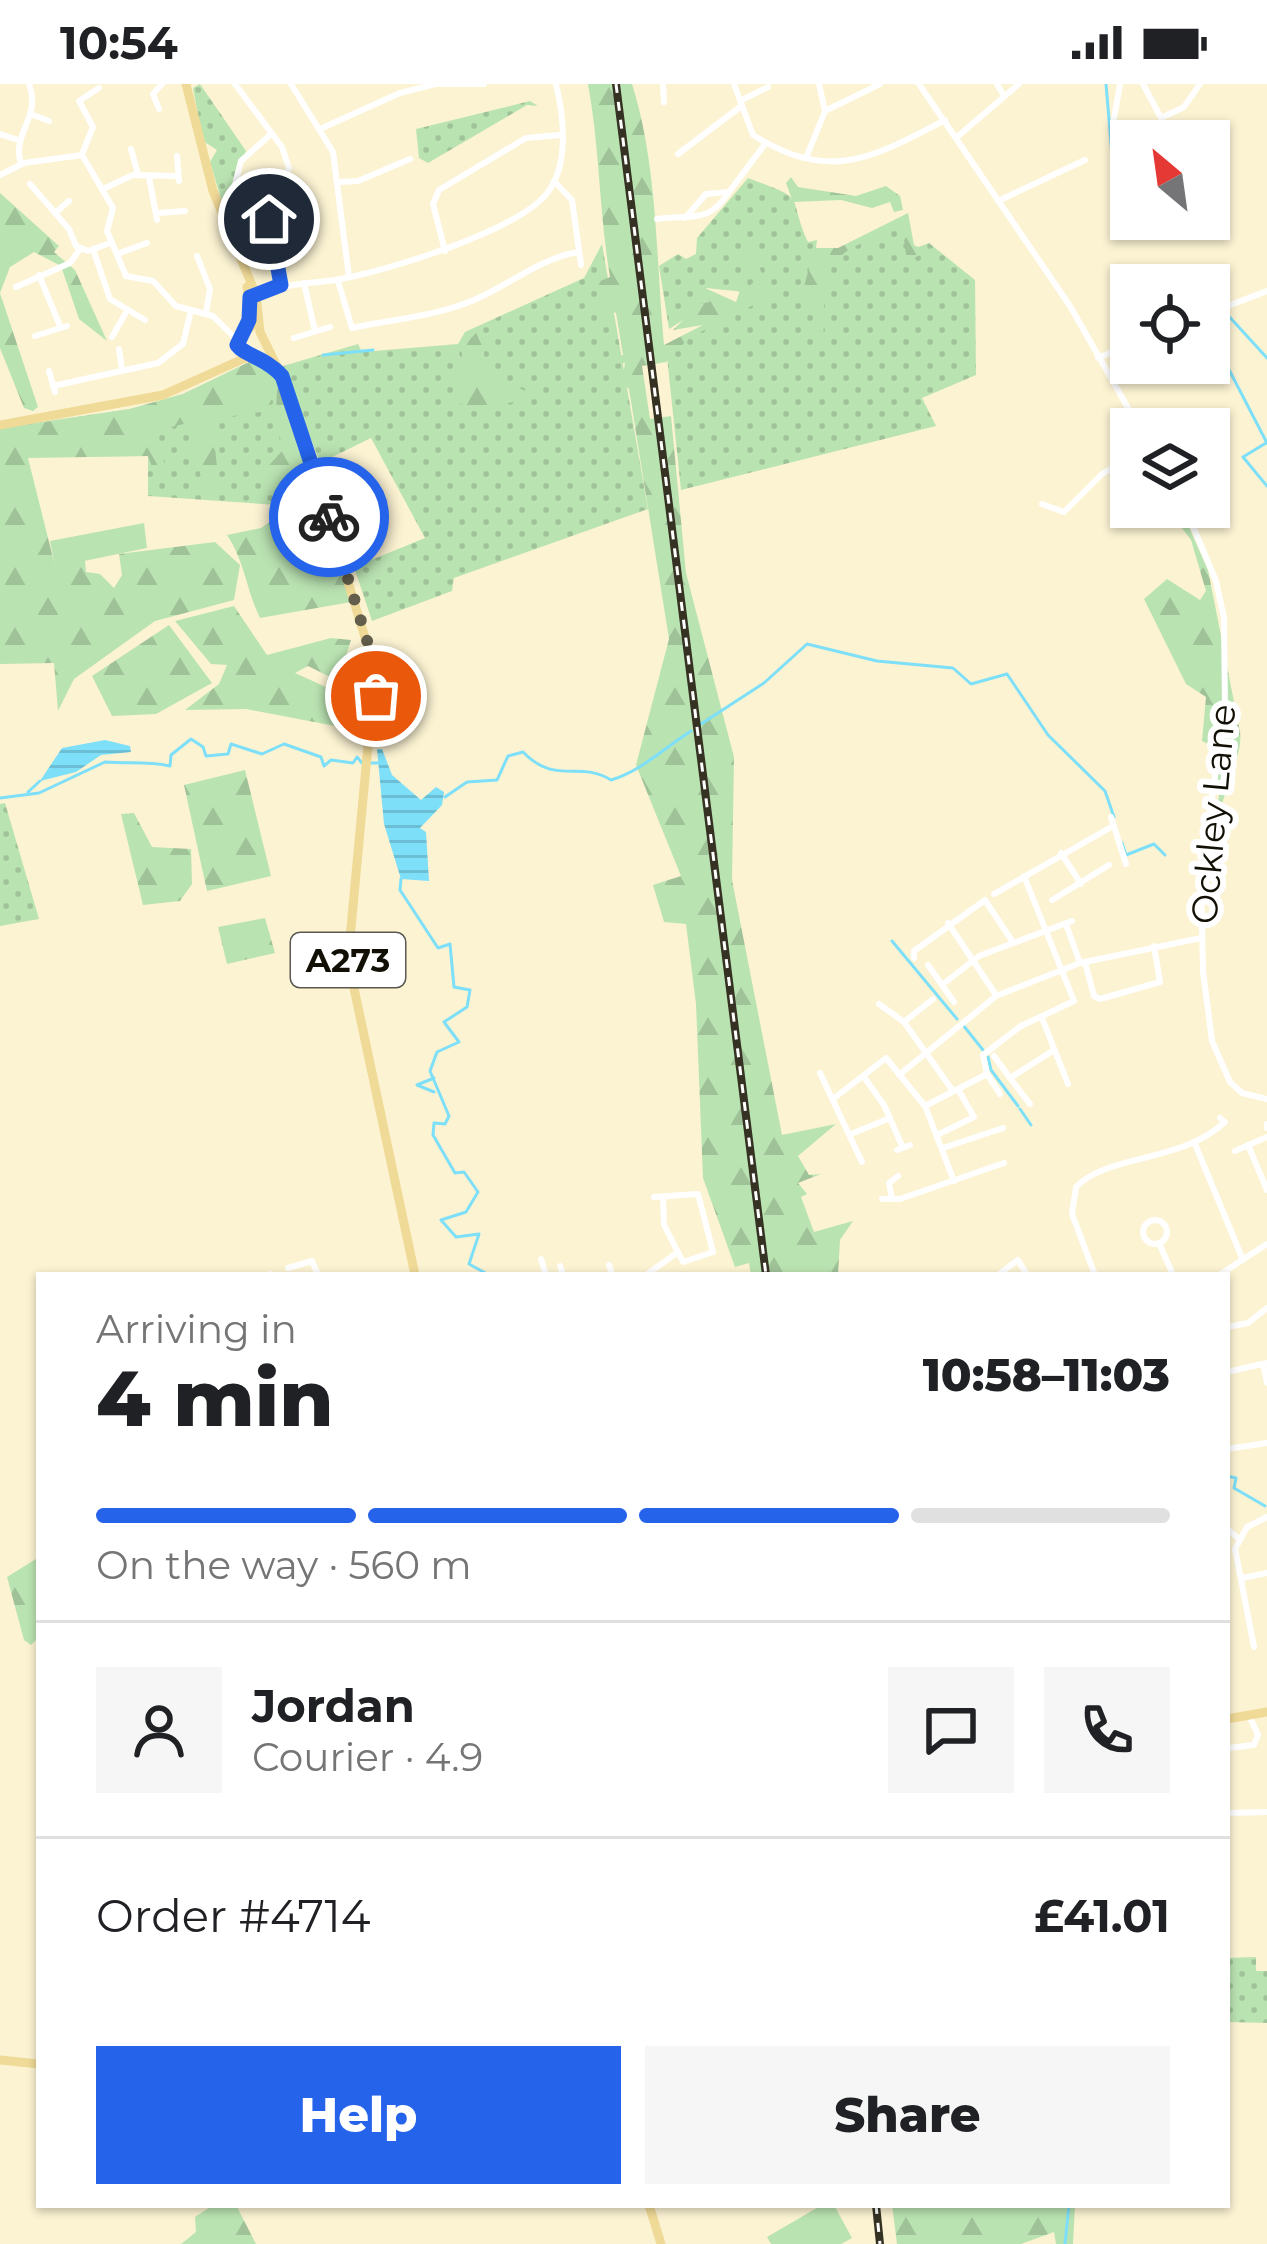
<!DOCTYPE html>
<meta charset="utf-8">
<style>
:root{--surface:#fff;--page:#f6f6f6;--text:#202124;--muted:#757577;--line:#e0e0e0;--accent:#2563eb}
body{margin:0;font-family:Montserrat,sans-serif;background:var(--page);color:var(--text);height:100vh;display:flex;flex-direction:column;font-size:45px;white-space:nowrap}
*{box-sizing:border-box;margin:0}
p{font-size:39px;color:var(--muted)}
.icon{flex:none;width:66px;height:66px;fill:none;stroke:currentColor;stroke-width:2;stroke-linecap:round;stroke-linejoin:round}
.map{position:relative;flex:1;overflow:hidden}
.panel{position:absolute;left:36px;top:1188px;width:1194px;height:936px;display:flex;flex-direction:column;background:var(--surface);border-radius:0px;box-shadow:0 3px 9px #0004}
.panel>*{flex:none}
.needle{width:78px;rotate:331deg}
.buttons{position:absolute;left:1110px;top:36px;display:grid;gap:24px}
.buttons a{display:grid;place-items:center;width:120px;height:120px;border-radius:0px;background:var(--surface);box-shadow:0 3px 9px #0004;font-size:60px}
.pin{position:absolute;display:grid;place-items:center;width:102px;height:102px;color:#fff;margin:-51px;border:6px solid #fff;border-radius:50%;box-shadow:0 3px 12px #0007}
.courier{position:absolute;display:grid;place-items:center;width:120px;height:120px;margin:-60px;border:9px solid #2563eb;border-radius:50%;background:#fff;color:#222;box-shadow:0 3px 15px #0007}
.headline em{font-style:normal;font-weight:800}
.headline div{display:flex;flex-direction:column-reverse}
.headline{display:flex;align-items:center;justify-content:space-between;height:204px;padding:0 60px}
h1{font-size:78px;font-weight:800;line-height:90px}
.bar{display:grid;grid-template-columns:repeat(4,1fr);gap:18px 12px;align-content:center;height:144px;padding:0 60px}
.bar i{height:15px;border-radius:9px;background:var(--line)}
.bar .on{background:var(--accent)}
.bar p{grid-column:span 4}
.line{display:flex;align-items:center;gap:30px;padding:0 60px;border-top:3px solid var(--line)}
.line div{flex:1}
.round{display:grid;place-items:center;flex:none;width:126px;height:126px;border-radius:0px;background:var(--page)}
.button{display:flex;gap:24px;margin-top:auto;padding:24px 60px}
.button a{flex:1;height:138px;border-radius:0px;background:var(--accent);color:#fff;font-size:48px;font-weight:800;line-height:138px;text-align:center}
.button a+a{background:var(--page);color:var(--text)}
.status{display:flex;justify-content:space-between;align-items:center;height:84px;padding:0 60px;background:var(--surface);direction:ltr}
.status svg{height:33px;fill:currentColor}
.map>svg:first-child{display:block}
.grass{fill:url(#grass-dots)}
.forest{fill:url(#forest-firs)}
.garden{fill:#bae3b2}
.water{fill:url(#water-rules)}
.lines{fill:none;stroke-linecap:round;stroke-linejoin:round}
.stream{stroke:#7ddff8;stroke-width:3}
.minor{stroke:#fff;stroke-width:6}
.major{stroke:#f0da97;stroke-width:9}
.rail-casing{stroke:#353123;stroke-width:8}
.rail{stroke:#fff;stroke-width:3;stroke-dasharray:9;stroke-linecap:butt}
.done{stroke:#645f4d;stroke-width:12;stroke-dasharray:0 21.6}
.route{stroke:#2563eb;stroke-width:15}
.labels{text-anchor:middle;dominant-baseline:central;stroke-width:12;stroke-linejoin:round;paint-order:stroke}
.shield{fill:#fff;stroke:#595750;stroke-width:3}
.shield-label{font-size:33px;font-weight:bold;fill:#120f05}
.street-label{font-size:36px;fill:#120f05;stroke:#fff}
</style>
<div class="status"><b>10:54</b><svg viewBox="0 0 49 12"><path d="M0 12V9h3v3zM5 12V6h3v6zM10 12V3h3v9zM15 12V0h3v12zM26 1h20v11H26zM47 4h2v5h-2z"/></svg></div>
<div class="map">
<svg width="1267" height="2160" viewBox="0 0 1267 2160">
<defs>
<pattern id="grass-dots" width="8" height="8" patternUnits="userSpaceOnUse" patternTransform="scale(3)"><rect width="8" height="8" fill="#bae3b2"/><path d="M2 2h.1M6 6h.1" fill="none" stroke="#9fc298" stroke-width="1.8" stroke-linecap="round"/></pattern>
<pattern id="forest-firs" width="22" height="20" patternUnits="userSpaceOnUse" patternTransform="scale(3)"><rect width="22" height="20" fill="#bae3b2"/><path d="M5 1l3.5 6h-7zM16 11l3.5 6h-7z" fill="#9fc298"/></pattern>
<pattern id="water-rules" width="6" height="5" patternUnits="userSpaceOnUse" patternTransform="scale(3)"><rect width="6" height="5" fill="#7ddff8"/><path d="M0 2.5h6" fill="none" stroke="#6bbed3"/></pattern>
</defs>
<rect width="100%" height="100%" fill="#fcf3d3"/>
<g class="grass">
<path d="M200 0 246 67 228 116 222 118 210 78 217 66 203 57 193 4Z"/>
<path d="M530 17 538 22 527 21 428 79 419 74 416 45Z"/>
<path d="M748 94C810 117 786 108 808 158L817 156 814 181 907 135 913 165 929 159 975 196 976 291 922 314 936 342 681 406 667 273 687 253 765 210 706 204 711 218 669 245 659 182 678 170 686 175 696 170 697 154Z"/>
<path d="M602 160 648 425 454 494 452 507 372 537 354 483 425 454 371 354 320 379 283 282 358 260 362 268 458 260 465 248 584 194Z"/>
<path d="M253 277C288 281 304 370 314 401L277 421 148 412V372L28 373 0 344 130 325 183 310Z"/>
<path d="M5 719 39 835 0 842V720Z"/>
<path d="M1256 1873V1887H1267V1939L1227 1938V1874Z"/>
</g>
<g class="forest">
<path d="M588 0H632C658 82 656 176 664 261L703 241 673 246 699 220 710 218 705 204 736 218 741 203 756 198 739 180 742 168H753L771 212 689 254 666 278 642 282 650 335 671 332 686 489 734 673 732 796 782 1051 836 1040 798 1072 809 1091 821 1090 798 1099 807 1110 801 1113 814 1148 853 1137 840 1156 838 1191H751L749 1179 735 1183 703 1094 696 920 686 840 664 838 653 801 681 792 636 681 669 555 629 305 622 299 625 279 609 280 602 290 610 274 623 271 616 229 601 223 602 208 593 200 610 193C599 129 600 65 588 0Z"/>
<path d="M791 93 798 103 856 112 886 102 900 112 903 126 894 128 890 118 872 124 841 116 793 118 786 99Z"/>
<path d="M0 109 59 162 54 168 75 186 107 257 79 235 61 182 34 168 10 183 0 209 38 323 33 327 24 324 0 264Z"/>
<path d="M908 129 914 161 927 168 907 177 902 140C889 152 877 153 860 160 815 179 827 215 823 256L804 203 814 164H838Z"/>
<path d="M476 249 484 266 485 288 536 312 478 327 456 318 452 310 464 281 461 265Z"/>
<path d="M251 277 268 280 278 295 315 402 277 421 263 388 283 366 276 337 277 300 267 327 212 335 220 412 206 414 188 339 155 347 166 384 154 388 148 372 28 374 55 482 85 476 86 488 100 490 114 504 122 491 119 470 215 458 240 481 234 516 155 537 74 595 58 627 54 579 0 580V345L130 325 183 310Z"/>
<path d="M319 416 351 518 260 534C246 505 245 478 227 451L261 444 295 420 314 485 320 478 310 417Z"/>
<path d="M1166 423H1180L1208 486 1240 648C1244 670 1219 718 1215 747L1220 701 1212 689 1216 664 1202 657 1206 613 1186 600 1144 515 1167 495 1200 516 1206 507 1191 456Z"/>
<path d="M234 522 267 571 331 554 351 556 338 597 308 582 295 589 359 618 362 636 335 642 246 625 185 626 219 600 227 581 211 580 175 537Z"/>
<path d="M169 541 212 599 156 630 112 632 92 592Z"/>
<path d="M245 686 271 792 207 807 184 701Z"/>
<path d="M134 729 152 763 191 765 192 800 180 817 143 821 121 730Z"/>
<path d="M265 834 275 869 227 880 218 843Z"/>
<path d="M39 1473 38 1554 31 1561 24 1556 7 1493Z"/>
<path d="M213 2121H236L256 2160H181L196 2148 195 2133Z"/>
<path d="M892 2121H1075L1073 2160H1056L1054 2148 1021 2160H897Z"/>
</g>
<g class="garden">
<path d="M144 439 147 464 55 483 50 457Z"/>
<path d="M822 2121H834L852 2154 841 2160H771L767 2153Z"/>
</g>
<g class="water">
<path d="M105 656 130 662 131 668 101 671 76 688 40 697 62 664Z"/>
<path d="M377 665H382L392 691 421 716 436 703 444 708 442 721 420 744 426 748 429 797 401 795 384 740Z"/>
</g>
<g class="lines">
<g class="stream">
<path d="M1106 0 1115 106 1120 110 1129 105 1123 94"/>
<path d="M1112 212 1153 187 1161 201"/>
<path d="M1225 228 1267 274"/>
<path d="M1209 247 1267 359"/>
<path d="M323 271 373 266"/>
<path d="M1266 359 1243 373 1267 402"/>
<path d="M701 640 764 599 807 560 877 577 953 584 971 600 1007 590 1048 651 1105 707 1114 733"/>
<path d="M28 708 40 697"/>
<path d="M445 713 467 698 497 696 508 672 523 668C556 702 579 676 611 696 641 687 663 665 691 647"/>
<path d="M0 714 39 709 105 678C127 680 148 677 170 682L171 671 191 655 203 663 206 672 228 670 231 660 262 670 284 660 321 673 324 682 331 676 353 679 357 673 362 679H379"/>
<path d="M1122 759 1126 771 1154 760 1165 771"/>
<path d="M401 795 400 806 438 864 450 860 454 903 470 906 467 923 444 938 459 958 437 968 430 987 449 1032 445 1040 434 1039 433 1051 455 1089 464 1088 478 1108 466 1128 441 1136 456 1153 479 1150 469 1180 489 1191"/>
<path d="M892 857 957 935"/>
<path d="M963 941 983 966"/>
<path d="M988 973 991 986 1018 1022"/>
<path d="M434 994 417 1001 434 1008"/>
<path d="M1020 1025 1031 1041"/>
<path d="M502 1191H506"/>
<path d="M1227 1392 1236 1394 1234 1404 1265 1422"/>
<path d="M1065 2160 1069 2121"/>
</g>
<g class="minor">
<path d="M235 0 282 63 289 84 269 135 281 201"/>
<path d="M291 0 333 68 349 193"/>
<path d="M437 0H484"/>
<path d="M663 0 664 18"/>
<path d="M734 0 753 51C830 99 872 74 945 36"/>
<path d="M819 0 825 27"/>
<path d="M919 0 1070 222 1140 345"/>
<path d="M997 0 1004 12"/>
<path d="M1143 0 1161 34 1184 23 1200 0"/>
<path d="M740 17 768 3"/>
<path d="M159 25 153 10 162 0"/>
<path d="M33 31 49 37"/>
<path d="M320 45 400 9 435 0"/>
<path d="M0 50 18 56"/>
<path d="M957 53 1019 0"/>
<path d="M1119 57 1113 40 1120 0"/>
<path d="M131 65 138 90"/>
<path d="M82 70 93 43 79 17 99 4"/>
<path d="M678 70 740 23"/>
<path d="M177 72 179 97"/>
<path d="M806 74 825 27 880 0"/>
<path d="M21 80C11 49 42 33 29 0"/>
<path d="M0 91 24 79 82 71 113 124 107 147 126 192 153 197 176 222 213 232 236 255"/>
<path d="M149 93 157 136"/>
<path d="M554 97 572 116 581 181"/>
<path d="M340 98 358 97 410 75"/>
<path d="M30 100 69 145 76 162 88 167 110 159"/>
<path d="M105 104 133 91 178 92"/>
<path d="M232 112 241 77 271 50"/>
<path d="M998 117 1085 76"/>
<path d="M55 129 69 117"/>
<path d="M158 129 185 127"/>
<path d="M685 134 706 110 729 108 765 60"/>
<path d="M657 135C690 130 708 141 729 108"/>
<path d="M445 167 433 120 439 106 526 54 560 51"/>
<path d="M94 168 110 215 145 236"/>
<path d="M117 170 147 159"/>
<path d="M197 172 210 205 206 229"/>
<path d="M39 191 60 242"/>
<path d="M338 197 352 244C394 235 434 233 474 216 510 201 538 175 578 168"/>
<path d="M304 199 315 247"/>
<path d="M16 203 70 179 80 165"/>
<path d="M254 212C281 200 306 200 335 196 384 188 519 147 548 108 569 80 564 33 556 0"/>
<path d="M1209 229 1267 207"/>
<path d="M35 252 67 242"/>
<path d="M112 253 125 230"/>
<path d="M294 254 330 243"/>
<path d="M119 265 122 285"/>
<path d="M1098 274 1131 260"/>
<path d="M49 287 55 308"/>
<path d="M53 302 158 279 183 260 191 226"/>
<path d="M1042 420 1064 428 1102 390 1131 373"/>
<path d="M1185 423 1216 497 1224 534 1225 626 1201 788 1203 887 1212 957 1230 998 1242 1009 1267 1015"/>
<path d="M1111 733 1126 780"/>
<path d="M1061 769 1081 800"/>
<path d="M994 810 1113 742"/>
<path d="M1052 816 1109 781"/>
<path d="M948 839 996 911"/>
<path d="M1066 840 1080 879"/>
<path d="M914 874V867L985 816 1012 857"/>
<path d="M1085 878 1094 912 1100 915 1160 898 1154 862"/>
<path d="M928 881 954 918"/>
<path d="M942 901 979 872 1072 837"/>
<path d="M879 920 904 938 953 1007"/>
<path d="M1042 934 1068 1000"/>
<path d="M904 938 933 915"/>
<path d="M994 972 1010 994"/>
<path d="M820 989 862 1078"/>
<path d="M987 990 1000 1010"/>
<path d="M899 991 996 912 1080 879 1201 854"/>
<path d="M864 993 884 1021 903 1064"/>
<path d="M833 1015 886 974 925 1022 954 1097"/>
<path d="M1030 1020 1010 994 1054 966"/>
<path d="M925 1022 987 990 983 971 1021 942 1074 917 1024 792"/>
<path d="M1267 1040V1044"/>
<path d="M851 1050 890 1034"/>
<path d="M939 1050 974 1033 958 1005"/>
<path d="M1195 1060 1243 1176"/>
<path d="M1248 1061 1267 1106"/>
<path d="M943 1064 1003 1044"/>
<path d="M897 1066 910 1061"/>
<path d="M1235 1067 1267 1053"/>
<path d="M654 1113 698 1110 713 1168 683 1178 664 1141 663 1114"/>
<path d="M882 1115H900L1004 1079"/>
<path d="M892 1115 889 1099 898 1092"/>
<circle cx="1155" cy="1148" r="12"/>
<path d="M1159 1159 1173 1191"/>
<path d="M541 1175 546 1191"/>
<path d="M609 1181 612 1191"/>
<path d="M560 1182 563 1191"/>
<path d="M288 1184 312 1177 318 1191"/>
<path d="M270 1191V1190"/>
<path d="M646 1191 678 1168"/>
<path d="M998 1191 1018 1176 1027 1191"/>
<path d="M1095 1191 1072 1130 1076 1103C1108 1070 1181 1079 1225 1038L1220 1034"/>
<path d="M1219 1191 1267 1160"/>
<path d="M1227 1243 1248 1239 1267 1224"/>
<path d="M1263 1280 1267 1299"/>
<path d="M1227 1288 1267 1279"/>
<path d="M1227 1365 1267 1359"/>
<path d="M1227 1445 1238 1454"/>
<path d="M1243 1494 1267 1489"/>
<path d="M1254 1563 1235 1465 1247 1443 1267 1433"/>
<path d="M1228 1664 1254 1661 1258 1651 1249 1631"/>
<path d="M1227 1729 1267 1728"/>
</g>
<g class="major">
<path d="M186 0 213 107 256 211 260 248 290 309 375 586 348 876 415 1191"/>
<path d="M245 244 251 228 247 203"/>
<path d="M250 271 237 256 251 243"/>
<path d="M0 341 163 311 254 270 277 286"/>
<path d="M1227 1635 1267 1628"/>
<path d="M0 1976 39 1980"/>
<path d="M649 2121 661 2160"/>
</g>
<g class="rail-casing">
<g id="rail">
<path d="M616 0 766 1191"/>
<path d="M876 2121 880 2160"/>
</g>
</g>
<use href="#rail" class="rail"/>
</g>
<g class="lines">
<path class="done" d="M329 433 369 563 376 612"/>
<path class="route" d="M269 135 281 201 250 213 249 236 237 261C245 272 265 273 282 292L329 433"/>
</g>
<g class="labels">
<rect class="shield" x="291" y="849" width="114" height="54" rx="9"/>
<g class="shield-label">
<text x="348" y="876">A273</text>
</g>
<g class="street-label">
<text transform="translate(1213 730) rotate(-85)">Ockley Lane</text>
</g>
</g>
</svg>
<div class="buttons">
<a><svg class="needle" viewBox="-14 -14 28 28"><path d="M0-13l5 13h-10z" fill="#e53935"/><path d="M0 13l5-13h-10z" fill="#757577"/></svg></a>
<a><svg class="icon" aria-label="locate" viewBox="0 0 24 24"><circle cx="12" cy="12" r="6"/><path d="M12 2v4M12 18v4M2 12h4M18 12h4"/></svg></a>
<a><svg class="icon" aria-label="layers" viewBox="0 0 24 24"><path d="M12 4l9 5-9 5-9-5zM3 14l9 5 9-5"/></svg></a>
</div>
<div class="pin" style="left:376px;top:612px;background:#ea580c"><svg class="icon" aria-label="bag" viewBox="0 0 24 24"><path d="M5 8h14l-1 12H6zM9 8a3 3 0 0 1 6 0"/></svg></div>
<div class="pin" style="left:269px;top:135px;background:#1f2937"><svg class="icon" aria-label="home" viewBox="0 0 24 24"><path d="M3 11l9-7 9 7M6 9v11h12V9"/></svg></div>
<div class="courier" style="left:329px;top:433px"><svg class="icon" aria-label="bike" viewBox="0 0 24 24"><circle cx="6" cy="16" r="4"/><circle cx="18" cy="16" r="4"/><path d="M6 16l4-8h5l3 8M10 8l3 8H6M13 5h3"/></svg></div>
<section class="panel">
<div class="headline"><div><h1>4 min</h1><p>Arriving in</p></div><em>10:58–11:03</em></div>
<div class="bar"><i class="on"></i><i class="on"></i><i class="on"></i><i></i><p>On the way · 560 m</p></div>
<div class="line" style="height:216px"><a class="round"><svg class="icon" aria-label="person" viewBox="0 0 24 24"><circle cx="12" cy="8" r="4"/><path d="M4 21q1-7 8-7t8 7"/></svg></a><div><b>Jordan</b><p>Courier · 4.9</p></div><a class="round"><svg class="icon" aria-label="chat" viewBox="0 0 24 24"><path d="M4 5h16v11H9l-5 4z"/></svg></a><a class="round"><svg class="icon" aria-label="phone" viewBox="0 0 24 24"><path d="M5 4h4l2 5-3 2q2 4 5 5l2-3 5 2v4C11 20 4 13 5 4z"/></svg></a></div>
<div class="line" style="height:156px"><div>Order #4714</div><b>£41.01</b></div>
<div class="button"><a>Help</a><a>Share</a></div>
</section>
</div>
